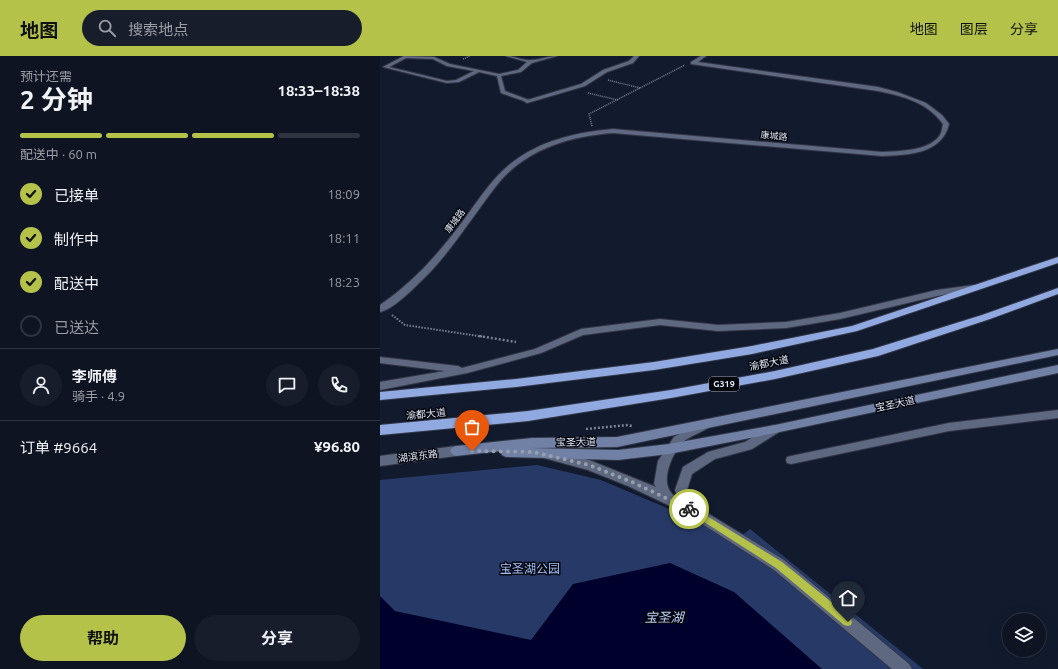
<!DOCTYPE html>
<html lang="zh">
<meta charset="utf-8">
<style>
:root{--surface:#0e1422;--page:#171d2a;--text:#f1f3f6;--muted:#9b9ea5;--line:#2e3340;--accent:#b4c24a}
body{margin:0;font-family:Ubuntu,"Noto Sans SC",sans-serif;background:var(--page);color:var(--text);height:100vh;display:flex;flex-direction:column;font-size:15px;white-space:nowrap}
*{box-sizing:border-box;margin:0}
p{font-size:13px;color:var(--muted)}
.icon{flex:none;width:22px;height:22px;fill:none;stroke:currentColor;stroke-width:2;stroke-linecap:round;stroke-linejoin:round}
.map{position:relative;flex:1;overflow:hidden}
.drawer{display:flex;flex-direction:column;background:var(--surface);width:380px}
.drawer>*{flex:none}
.buttons{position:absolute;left:622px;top:557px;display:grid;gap:8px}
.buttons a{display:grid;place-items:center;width:44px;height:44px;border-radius:50%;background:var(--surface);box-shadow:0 4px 16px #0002,0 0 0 1px var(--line);font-size:20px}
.pin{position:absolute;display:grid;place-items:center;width:34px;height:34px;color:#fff;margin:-41px -17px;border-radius:50% 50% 50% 0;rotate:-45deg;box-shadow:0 0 4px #0007}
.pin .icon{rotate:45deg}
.courier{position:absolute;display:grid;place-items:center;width:40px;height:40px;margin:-20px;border:3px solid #b4c24a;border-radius:50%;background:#fff;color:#222;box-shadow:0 1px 5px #0007}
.headline em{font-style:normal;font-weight:700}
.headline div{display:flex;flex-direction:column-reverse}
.headline{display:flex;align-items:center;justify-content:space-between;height:68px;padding:0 20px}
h1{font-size:26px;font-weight:700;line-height:30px}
.bar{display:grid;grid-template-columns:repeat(4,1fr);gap:6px 4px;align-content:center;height:48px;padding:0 20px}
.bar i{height:5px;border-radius:3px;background:var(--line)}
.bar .on{background:var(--accent)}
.bar p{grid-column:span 4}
.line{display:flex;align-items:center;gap:10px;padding:0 20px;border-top:1px solid var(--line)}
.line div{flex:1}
.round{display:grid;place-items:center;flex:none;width:42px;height:42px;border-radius:21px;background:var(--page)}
ol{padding:0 20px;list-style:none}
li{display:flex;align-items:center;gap:12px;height:44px}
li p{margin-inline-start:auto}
li .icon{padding:4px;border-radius:50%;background:var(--accent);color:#111;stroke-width:4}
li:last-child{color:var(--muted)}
li i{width:22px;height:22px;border:2px solid var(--line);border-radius:50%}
.primary-button{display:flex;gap:8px;margin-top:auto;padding:8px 20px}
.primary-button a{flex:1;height:46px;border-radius:24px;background:var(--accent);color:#111;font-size:16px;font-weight:700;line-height:46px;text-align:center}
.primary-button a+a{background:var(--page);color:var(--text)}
header{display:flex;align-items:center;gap:24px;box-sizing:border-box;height:56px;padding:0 20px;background:var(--accent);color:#111}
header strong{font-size:19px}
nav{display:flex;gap:22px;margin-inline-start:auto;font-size:14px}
.search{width:280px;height:36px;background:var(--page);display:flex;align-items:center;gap:10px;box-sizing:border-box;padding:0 14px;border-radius:22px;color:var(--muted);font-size:15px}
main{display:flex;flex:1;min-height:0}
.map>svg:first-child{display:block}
.green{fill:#273a67}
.water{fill:#00002c}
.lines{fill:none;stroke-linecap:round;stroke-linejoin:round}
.service-casing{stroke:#333646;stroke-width:2}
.minor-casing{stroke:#333646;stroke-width:2}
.tertiary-casing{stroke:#333646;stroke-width:2}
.secondary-casing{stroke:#333646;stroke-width:2}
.trunk-casing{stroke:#333646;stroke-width:2}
.path-far2{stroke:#798192;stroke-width:1.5;stroke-dasharray:1 1;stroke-linecap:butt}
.path-far1{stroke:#798192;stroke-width:2;stroke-dasharray:1.5 1.5;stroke-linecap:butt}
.path{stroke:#798192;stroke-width:2.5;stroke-dasharray:2 2;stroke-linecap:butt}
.service{fill:#5e6981;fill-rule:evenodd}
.minor{fill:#5e6981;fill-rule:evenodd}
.tertiary{fill:#5e6981;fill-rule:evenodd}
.secondary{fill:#7181a5;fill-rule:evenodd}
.trunk{fill:#90aae1;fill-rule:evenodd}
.route{fill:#b4c24a}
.done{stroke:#979faf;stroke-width:4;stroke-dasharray:0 7.2}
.labels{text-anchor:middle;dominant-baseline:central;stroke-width:3;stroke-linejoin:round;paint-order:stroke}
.far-street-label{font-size:9px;fill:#dfe6f4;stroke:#04060e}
.shield{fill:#04060e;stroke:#9da3af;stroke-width:1}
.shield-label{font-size:9px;font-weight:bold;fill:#dfe6f4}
.street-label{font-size:10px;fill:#dfe6f4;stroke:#04060e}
.near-park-label{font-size:12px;fill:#a4bff8;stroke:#04060e}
.near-water-label{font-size:13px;font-style:italic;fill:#b7c9ef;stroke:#04060e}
</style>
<header>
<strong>地图</strong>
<div class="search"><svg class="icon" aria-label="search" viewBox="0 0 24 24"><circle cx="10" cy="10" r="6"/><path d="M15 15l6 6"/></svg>搜索地点</div>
<nav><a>地图</a><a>图层</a><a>分享</a></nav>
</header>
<main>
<section class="drawer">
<div class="headline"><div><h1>2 分钟</h1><p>预计还需</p></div><em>18:33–18:38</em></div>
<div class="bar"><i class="on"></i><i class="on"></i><i class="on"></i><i></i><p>配送中 · 60 m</p></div>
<ol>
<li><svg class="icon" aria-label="check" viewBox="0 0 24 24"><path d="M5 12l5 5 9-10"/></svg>已接单<p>18:09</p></li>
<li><svg class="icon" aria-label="check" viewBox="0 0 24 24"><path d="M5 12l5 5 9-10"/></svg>制作中<p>18:11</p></li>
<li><svg class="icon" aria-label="check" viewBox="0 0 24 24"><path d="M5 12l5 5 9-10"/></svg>配送中<p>18:23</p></li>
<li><i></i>已送达</li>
</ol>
<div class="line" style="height:72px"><a class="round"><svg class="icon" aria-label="person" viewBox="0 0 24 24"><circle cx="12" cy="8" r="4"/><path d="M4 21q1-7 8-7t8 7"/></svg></a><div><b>李师傅</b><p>骑手 · 4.9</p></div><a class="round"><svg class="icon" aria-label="chat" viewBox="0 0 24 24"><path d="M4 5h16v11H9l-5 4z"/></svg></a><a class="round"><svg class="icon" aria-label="phone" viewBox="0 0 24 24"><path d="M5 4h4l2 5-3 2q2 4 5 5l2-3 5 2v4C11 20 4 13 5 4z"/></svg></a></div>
<div class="line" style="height:52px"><div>订单 #9664</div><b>¥96.80</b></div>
<div class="primary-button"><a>帮助</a><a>分享</a></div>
</section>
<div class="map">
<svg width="678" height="613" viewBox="0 0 678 613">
<rect width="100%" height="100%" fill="#121b2e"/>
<path class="green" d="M157 409 221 424 308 461 355 485 370 473 543 613H0V424Z"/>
<path class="water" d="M290 507 354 536 442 613H0V540L15 555 151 584 193 528Z"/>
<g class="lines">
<g class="service-casing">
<g id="service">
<path d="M24 0 54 1 70 8 119 18 138 14 147 6 126 0C134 0 143 5 151 4 160 4 168 0 177 0L152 7 141 16 121 20 125 35 149 44V46H147L121 37 117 20 99 16 79 26 67 27 3 11ZM26 2 53 3 67 10 94 15 76 24 67 25 9 11Z"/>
<path d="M594 229H597L598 231 597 233 557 240 460 263 406 272 338 275 280 269 203 279 161 297 87 317 0 334V326L65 315 0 307V301L78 310 82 312 155 293 201 273 280 263 338 269 406 266 460 257 557 234Z"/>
<path d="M678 354V362L569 375 411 408 407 407 406 404 407 401 411 400 569 367Z"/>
</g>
</g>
<g class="minor-casing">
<g id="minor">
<path d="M254 0H259L253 7 227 16 205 30 147 47 144 45 201 28 223 14 249 5Z"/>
<path d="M321 0H326L318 6 498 31 517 36 546 47 562 59 569 68C562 98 528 99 502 100L233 77C191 80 150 92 121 124 114 132 108 141 102 149 82 176 64 204 39 227 30 236 13 253 0 256V249C34 226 59 197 83 165 97 146 110 125 129 109 158 85 196 76 233 73L502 96C519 95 553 95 561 77 562 75 562 71 563 68 547 46 523 40 498 35L311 8V6Z"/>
</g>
</g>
<g class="tertiary-casing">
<g id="tertiary">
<path d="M324 365 328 366 330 369 328 372C320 377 307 381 301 388 290 402 277 432 298 442L295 434 303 411 328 396 365 386 391 370 395 369 399 370 401 373 399 376 372 393 335 403 312 418 307 434 314 449 404 504 529 608 532 613H512L394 514 305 457 248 430 208 414 164 402 162 399 164 396 168 394 209 404 276 431 274 428 278 405 294 381Z"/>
<path d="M76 390 80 392 82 395 80 398 76 400 0 410V400Z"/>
</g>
</g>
<g class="secondary-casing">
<path id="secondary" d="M678 293V299L237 391 150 392 238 394 289 388 395 369 678 309V317L395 377 289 398 238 404 126 401 122 399 121 395 76 400 72 398 70 395 72 392 76 390 152 382 237 381Z"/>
</g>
<g class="trunk-casing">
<g id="trunk">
<path d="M678 201V207L477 275 372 298 274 314 136 331 0 344V336L136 323 274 306 372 290 472 270Z"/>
<path d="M678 232V238L610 263 498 300 395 323 291 342 148 365 0 379V369L148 355 291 334 395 315 493 293 602 259Z"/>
</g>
</g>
<g class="path-far2">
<path d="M83 3 90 0"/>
<path d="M228 24 260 32"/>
<path d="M208 37 238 44"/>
<path d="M212 70 209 58 305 9"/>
</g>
<path class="path-far1" d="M12 259 25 269 105 281"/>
<g class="path">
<path d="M99 280 136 286"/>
<path d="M206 373 248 369 252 370"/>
</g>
<use href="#service" class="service"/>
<use href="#minor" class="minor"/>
<use href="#tertiary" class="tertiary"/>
<use href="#secondary" class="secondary"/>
<use href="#trunk" class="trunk"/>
</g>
<path class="route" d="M309 449 402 506 471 562 472 566 471 569 468 570 464 569 396 512 307 455 305 453Z"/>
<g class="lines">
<path class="done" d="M92 395 153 396 209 409 252 426 309 453"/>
</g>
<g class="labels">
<g class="far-street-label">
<text transform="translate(394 80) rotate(5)">康城路</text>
<text transform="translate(75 165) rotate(-53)">康城路</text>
</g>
<rect class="shield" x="329" y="321" width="30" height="14" rx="3"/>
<g class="shield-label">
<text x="344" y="328">G319</text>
</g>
<g class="street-label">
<text transform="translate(389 307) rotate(-11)">渝都大道</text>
<text transform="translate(515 348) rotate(-12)">宝圣大道</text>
<text transform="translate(46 358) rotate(-5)">渝都大道</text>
<text transform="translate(196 386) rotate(-1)">宝圣大道</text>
<text transform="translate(38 400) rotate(-7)">湖滨东路</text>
</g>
<g class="near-park-label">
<text x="150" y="512">宝圣湖公园</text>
</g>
<g class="near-water-label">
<text x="284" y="561">宝圣湖</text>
</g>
</g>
</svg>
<div class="buttons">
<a><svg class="icon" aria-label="layers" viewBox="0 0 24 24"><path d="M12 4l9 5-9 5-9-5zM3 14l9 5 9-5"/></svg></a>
</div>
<div class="pin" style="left:92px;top:395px;background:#ea580c"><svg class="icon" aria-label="bag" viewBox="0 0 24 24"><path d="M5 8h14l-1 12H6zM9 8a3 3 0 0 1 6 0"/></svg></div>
<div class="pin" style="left:468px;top:566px;background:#1f2937"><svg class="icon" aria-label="home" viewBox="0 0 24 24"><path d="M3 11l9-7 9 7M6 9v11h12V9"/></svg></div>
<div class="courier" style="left:309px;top:453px"><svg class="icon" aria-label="bike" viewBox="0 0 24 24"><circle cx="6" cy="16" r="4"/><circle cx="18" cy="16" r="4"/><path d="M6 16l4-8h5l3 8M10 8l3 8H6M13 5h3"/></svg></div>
</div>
</main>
